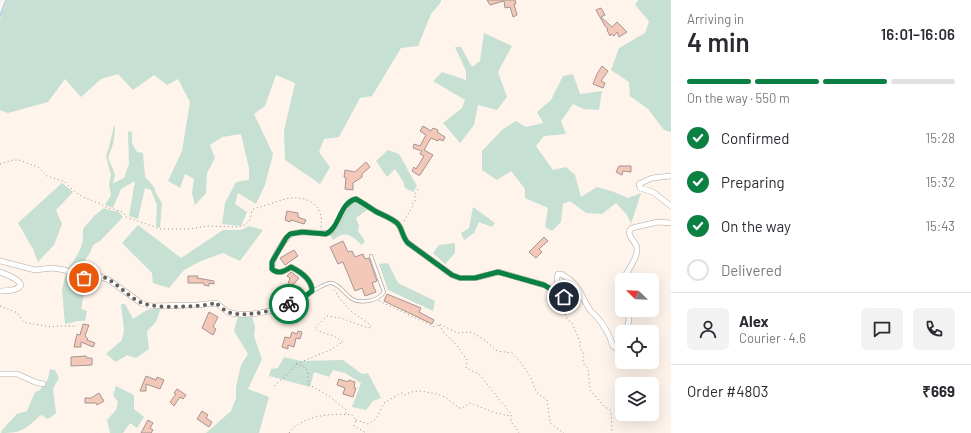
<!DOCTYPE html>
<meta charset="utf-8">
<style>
:root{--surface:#fff;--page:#f2f2f3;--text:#2b2b33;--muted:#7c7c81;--line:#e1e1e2;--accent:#0b8043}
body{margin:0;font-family:Barlow,sans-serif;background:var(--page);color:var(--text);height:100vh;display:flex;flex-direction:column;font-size:15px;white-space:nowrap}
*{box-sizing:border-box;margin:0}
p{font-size:13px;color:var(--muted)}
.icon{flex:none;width:22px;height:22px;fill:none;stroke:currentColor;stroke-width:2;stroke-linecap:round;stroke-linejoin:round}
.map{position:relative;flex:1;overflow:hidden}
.sheet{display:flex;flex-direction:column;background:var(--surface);width:300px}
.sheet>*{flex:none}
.needle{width:26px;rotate:293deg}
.controls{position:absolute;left:615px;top:273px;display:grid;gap:8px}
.controls a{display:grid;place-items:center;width:44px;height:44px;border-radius:6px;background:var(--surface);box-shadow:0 4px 16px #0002;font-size:20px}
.pin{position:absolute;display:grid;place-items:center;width:34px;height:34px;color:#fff;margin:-17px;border:2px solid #fff;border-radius:50%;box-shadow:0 1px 4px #0007}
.courier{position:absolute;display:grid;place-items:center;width:40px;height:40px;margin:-20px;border:3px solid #0b8043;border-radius:50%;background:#fff;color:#222;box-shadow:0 1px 5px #0007}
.summary em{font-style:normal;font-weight:600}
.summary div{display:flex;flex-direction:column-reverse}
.summary{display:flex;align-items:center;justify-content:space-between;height:68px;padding:0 16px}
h1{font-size:26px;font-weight:600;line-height:30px}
.bar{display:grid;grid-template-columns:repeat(4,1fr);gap:6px 4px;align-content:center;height:48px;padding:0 16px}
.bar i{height:5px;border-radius:3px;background:var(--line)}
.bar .active{background:var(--accent)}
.bar p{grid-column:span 4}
.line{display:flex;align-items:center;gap:10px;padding:0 16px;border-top:1px solid var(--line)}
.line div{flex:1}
.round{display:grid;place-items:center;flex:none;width:42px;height:42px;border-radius:6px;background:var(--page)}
ol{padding:0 16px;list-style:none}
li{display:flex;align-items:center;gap:12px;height:44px}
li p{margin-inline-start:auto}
li .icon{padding:4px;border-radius:50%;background:var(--accent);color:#fff;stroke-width:4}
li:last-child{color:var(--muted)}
li i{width:22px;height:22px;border:2px solid var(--line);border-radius:50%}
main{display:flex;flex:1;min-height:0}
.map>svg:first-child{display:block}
.green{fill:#c6e0d3}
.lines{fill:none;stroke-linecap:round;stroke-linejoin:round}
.stream{stroke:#acccea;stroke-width:1.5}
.building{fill:#f3c8b9;stroke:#a69590}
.service-casing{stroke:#b4a79c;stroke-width:4}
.minor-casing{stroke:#b4a79c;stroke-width:6}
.path{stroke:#968e88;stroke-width:1;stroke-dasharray:1 3;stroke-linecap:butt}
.service{stroke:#fff;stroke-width:2.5}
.minor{stroke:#fff;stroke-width:5}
.done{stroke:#66605a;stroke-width:4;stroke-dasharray:0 7.2}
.route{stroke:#0b8043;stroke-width:5}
</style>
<main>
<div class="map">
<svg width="671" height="433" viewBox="0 0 671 433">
<rect width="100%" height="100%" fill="#fef4eb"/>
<g class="green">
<path d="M7 0H441V2L431 14 418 46 401 48 372 96 360 98 339 137 324 139 319 152 330 167 320 184 285 160 284 131 295 83 276 75 265 106 254 114 273 154 265 185 256 204 238 193 235 204 247 212 241 226 222 224 225 203 236 182 249 180V168L241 134 222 137 210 145 215 158 207 173 206 193 195 205 192 193 194 179 185 174 180 188 168 181 182 151 190 102 178 79 167 85 154 75 133 90 118 74 101 79 81 97 65 79 48 102 8 113 0 110V19Z"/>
<path d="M638 0H671V132L664 130 648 109 630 96 629 82 611 70 619 48 645 33 649 21 635 5Z"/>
<path d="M484 33 512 46 498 72 507 97 497 110 478 105 474 125 460 143 443 123 462 108 465 100 433 81 442 72 466 80V71L455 47H461L472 67 480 61Z"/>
<path d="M573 74 580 94 602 91 599 110 584 109 573 104 561 121 566 134 544 136 536 146 553 170 566 167 575 175 581 197 597 187 614 192 628 198 641 193 631 224 627 215 616 203 602 214 586 213 570 201 563 204 561 222 552 231 545 227 548 208 525 198V189L511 171 497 180 482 170V151L503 129 516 121 526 127 543 123 537 112 551 100 563 76Z"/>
<path d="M114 126H115C115 137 113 147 108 157L115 175 113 183 124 178 129 164 128 131 132 132V143L137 152 143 153 145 177 154 187 156 193 162 203 160 228 156 226 157 205 151 190 145 188 138 219 129 216 135 181 121 189 113 208 105 205 111 195 109 184 111 175 106 156 109 147Z"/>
<path d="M388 150 399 154 417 186 413 192 405 188 403 181 395 169 387 177 376 161Z"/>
<path d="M62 183 73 192 56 210 62 224 54 245 38 262 33 249 18 223Z"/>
<path d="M355 201 364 205 368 209 356 218 359 226 358 231 365 241 362 245C351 235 346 230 333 240L330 235 334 231 351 203Z"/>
<path d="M473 207 495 223 492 227 479 222 474 233 464 240 461 233 469 228Z"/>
<path d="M104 208 113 211H118L123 217 100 241 93 245 90 253 75 274 68 269C78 254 84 248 83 229L94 216Z"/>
<path d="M138 225 181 258 223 230H241L249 226 263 230 240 261 223 253 201 261 184 270 169 288 153 283 152 273 122 243Z"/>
<path d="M455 243V253L445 264 433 253 439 245Z"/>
<path d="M388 263 398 283 435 301 433 311 388 290 379 264Z"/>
<path d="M66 274 75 278 97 280 94 291 84 294 81 309 87 311 85 321H78L65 324 62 289Z"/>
<path d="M121 304H125L133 319 147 310 161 308 156 322 147 331 149 349 136 358 127 355 116 362 106 354 122 340 124 330Z"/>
<path d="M238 316H252L255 326 254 336 262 359 248 389 269 397 259 433H206L231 411 236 398V387L241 365 248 354 234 331Z"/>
<path d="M284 357 301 361 343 360 362 374 368 373 381 398 373 401 366 410 352 407 361 383 345 373 333 370 329 377 314 372 310 387 269 376 271 369 278 368Z"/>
<path d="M50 369 55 370 59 378 53 389 56 413 48 419 41 415C25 429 23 433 1 433L2 430 17 414 27 411 35 392 40 390 48 379Z"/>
<path d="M116 386 134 395V409L144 417 137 428 130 423 123 433H110L107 420 116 410 118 402 113 395Z"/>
</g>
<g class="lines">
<path class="stream" d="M0 16 6 0"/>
</g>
<g class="building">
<path d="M487 0H515L516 4H514L517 15 513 17 510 7 505 8 504 1 490 5Z"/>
<path d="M601 8 605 15 601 17 612 27 617 22 627 32 619 37 617 32 614 36 611 34 610 36 607 30 608 29 605 26 596 10Z"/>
<path d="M602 66 608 71 601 81 605 83 603 88 593 84 597 74Z"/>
<path d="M423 126 431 131 433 128 438 130 437 132 445 137 443 141 439 139 438 141 431 138 424 150 433 155 420 175H418L412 171 414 167 416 169 424 156 420 154 422 151 413 148 414 144 420 146 426 135 420 131Z"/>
<path d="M366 162 370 167 362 174V177L353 183V190L345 189 346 178 344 177 345 170 355 172Z"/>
<path d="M619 166H631V172L623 171 622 175 616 172Z"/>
<path d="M287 211 298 213V217L306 220 304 224 291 220 290 222 285 220Z"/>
<path d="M544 237 548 241 539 249 542 252 536 258 529 252Z"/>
<path d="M343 241 348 252 352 251 355 257 363 254 365 259 369 258 377 281 372 283 376 292 365 296 362 288 355 291 343 262 338 264 330 247Z"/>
<path d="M294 250 298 256 285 265 280 258Z"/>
<path d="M291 272 299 278 293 285 301 288 299 292 287 287 290 278 287 276Z"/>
<path d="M188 276H198L197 278 214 281V284L209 283V286L204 285V283H188Z"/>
<path d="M387 294 421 308 419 312 434 320 432 324 384 301Z"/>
<path d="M209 312 218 317 213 327 216 329 213 335 202 328Z"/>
<path d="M83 324 89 325 85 336 88 339 87 340 95 343 93 347 81 342V347H74L77 334 80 335Z"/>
<path d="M298 331 302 332 300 339 296 338 294 347 288 345V349L282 347 285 337 290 338 292 332 297 334Z"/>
<path d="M86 356 87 358H92V365L71 366V357Z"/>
<path d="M146 376 156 380 157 377 164 380 160 389 146 384V391H140Z"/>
<path d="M339 379 348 382 349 380 355 382 354 388H356L353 397 343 394 345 388 337 385Z"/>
<path d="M177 389 186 395 183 399 180 397 174 406 170 402 176 394 174 393Z"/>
<path d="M99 393 104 401 97 405 96 403H85V398H91Z"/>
<path d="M202 411 208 415 206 418 212 422 209 427 197 419Z"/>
<path d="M148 420 153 423 150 428 153 430 151 433H141Z"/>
</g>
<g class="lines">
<g class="service-casing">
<path id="service" d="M312 291C319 289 325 282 332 283 341 286 345 294 352 299 361 304 378 301 384 292L371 256"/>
</g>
<g class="minor-casing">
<g id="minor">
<path d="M671 176 652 178 639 184 640 188 653 192 671 206"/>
<path d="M0 261 35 270 52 268 65 270 77 276 84 278 95 276 101 277 109 280 141 303 151 306 197 305 216 303C221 306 225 312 231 313 253 318 296 307 312 291 312 280 301 272 291 267 285 271 278 275 272 269 272 261 275 256 279 249 291 228 297 232 318 233 322 233 326 235 330 232 340 226 341 203 356 199 363 203 369 207 375 211 382 215 392 218 398 224 403 230 402 237 408 243L452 275 460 278H475L499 272 544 285 556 292 560 295 564 297 567 295V290L557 281V277L558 274H561C581 285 579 293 590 310 591 312 594 314 596 316 603 324 610 336 613 346L616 348 622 341"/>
<path d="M0 272C7 275 18 278 21 285 17 291 7 291 0 291"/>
<path d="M623 280C627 271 641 254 636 245 633 240 629 237 629 231L632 228 658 222 671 223"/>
<path d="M622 283 618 295 622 301"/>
<path d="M626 332 629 320 628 310"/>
<path d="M0 374H17L35 382 43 384"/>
</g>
</g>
<g class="path">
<path d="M0 164 13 160H19L38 167 47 176 65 182 75 192 83 197 101 204 105 207 123 212 126 217 161 229H190L207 226 238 227 245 225 250 220 252 210C257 207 261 207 266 205 274 203 282 199 291 198 310 196 324 207 321 227"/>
<path d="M404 221 413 206 412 204 415 202V194L418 189"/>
<path d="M379 301 435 327 439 324 458 333 471 332 486 341 497 351 512 353 521 363 530 376 537 393 547 400 550 422 552 425 564 433"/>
<path d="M566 302 565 313 567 319 572 323 580 342V348L584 354C582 361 582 364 588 368L590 390 604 406 611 411 612 433"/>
<path d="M0 306 18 313 23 322 51 327 59 326H77"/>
<path d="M439 325 444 333 455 343 467 360 466 368 479 374 511 414V422L517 429 519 433"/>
<path d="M296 364 303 366 308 371V384L329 396 346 410V414"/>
<path d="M274 386 291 371 296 364 330 350 343 342 334 336 318 331 315 328 327 316 341 318 368 328 372 327 368 323 352 312 340 299 336 292 332 288"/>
<path d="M356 420 368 424 376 419 384 403 401 393H403L405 395 411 392 421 391 437 394 445 397 459 408H462L470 403 496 413 510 416"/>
<path d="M289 433C302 415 332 413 352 415L356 420 354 426 366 433"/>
</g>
<use href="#service" class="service"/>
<use href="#minor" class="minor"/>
</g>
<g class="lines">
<path class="done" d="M84 278C90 277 95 275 100 276 116 280 127 297 142 303 156 309 200 307 216 303 220 306 225 312 231 313 247 317 274 311 289 304"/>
<path class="route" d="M289 304 300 300 312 291C312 280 301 272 291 267 285 271 278 275 272 269V262L276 255 286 238 290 234 302 232 326 234C340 228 339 203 356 199 363 203 369 207 375 211 382 215 392 218 398 224 403 230 402 237 408 243L452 275 460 278H475L498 272 544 285 556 292 560 296 564 297"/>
</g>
</svg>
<div class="controls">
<a><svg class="needle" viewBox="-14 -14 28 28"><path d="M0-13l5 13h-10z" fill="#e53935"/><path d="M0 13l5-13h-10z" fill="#7c7c81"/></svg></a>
<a><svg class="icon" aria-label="locate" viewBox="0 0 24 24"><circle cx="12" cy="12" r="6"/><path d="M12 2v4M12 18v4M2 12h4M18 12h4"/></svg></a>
<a><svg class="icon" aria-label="layers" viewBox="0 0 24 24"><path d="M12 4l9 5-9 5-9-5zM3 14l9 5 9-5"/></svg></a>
</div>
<div class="pin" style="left:84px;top:278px;background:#ea580c"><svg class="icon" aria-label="bag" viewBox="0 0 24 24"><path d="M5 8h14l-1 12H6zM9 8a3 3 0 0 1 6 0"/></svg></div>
<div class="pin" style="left:564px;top:297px;background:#1f2937"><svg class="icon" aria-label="home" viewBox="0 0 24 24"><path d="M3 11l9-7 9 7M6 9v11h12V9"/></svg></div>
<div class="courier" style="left:289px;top:304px"><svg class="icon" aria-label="bike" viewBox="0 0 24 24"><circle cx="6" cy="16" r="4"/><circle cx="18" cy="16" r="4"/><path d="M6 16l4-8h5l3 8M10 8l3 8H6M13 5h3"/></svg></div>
</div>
<section class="sheet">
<div class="summary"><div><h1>4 min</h1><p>Arriving in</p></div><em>16:01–16:06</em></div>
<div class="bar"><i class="active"></i><i class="active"></i><i class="active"></i><i></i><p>On the way · 550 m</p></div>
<ol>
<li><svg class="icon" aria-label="check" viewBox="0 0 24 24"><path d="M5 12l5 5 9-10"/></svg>Confirmed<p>15:28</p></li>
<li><svg class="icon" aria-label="check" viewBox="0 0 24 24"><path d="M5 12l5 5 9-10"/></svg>Preparing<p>15:32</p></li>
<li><svg class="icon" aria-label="check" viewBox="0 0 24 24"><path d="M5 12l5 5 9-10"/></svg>On the way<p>15:43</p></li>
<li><i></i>Delivered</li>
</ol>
<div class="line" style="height:72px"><a class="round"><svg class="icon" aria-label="person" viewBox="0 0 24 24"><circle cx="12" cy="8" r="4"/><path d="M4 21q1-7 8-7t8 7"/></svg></a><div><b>Alex</b><p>Courier · 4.6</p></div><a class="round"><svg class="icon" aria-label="chat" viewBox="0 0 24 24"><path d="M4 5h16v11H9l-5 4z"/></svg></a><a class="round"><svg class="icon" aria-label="phone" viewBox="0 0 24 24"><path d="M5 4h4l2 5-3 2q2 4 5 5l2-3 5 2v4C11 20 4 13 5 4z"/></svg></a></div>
<div class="line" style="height:52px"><div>Order #4803</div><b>₹669</b></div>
</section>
</main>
